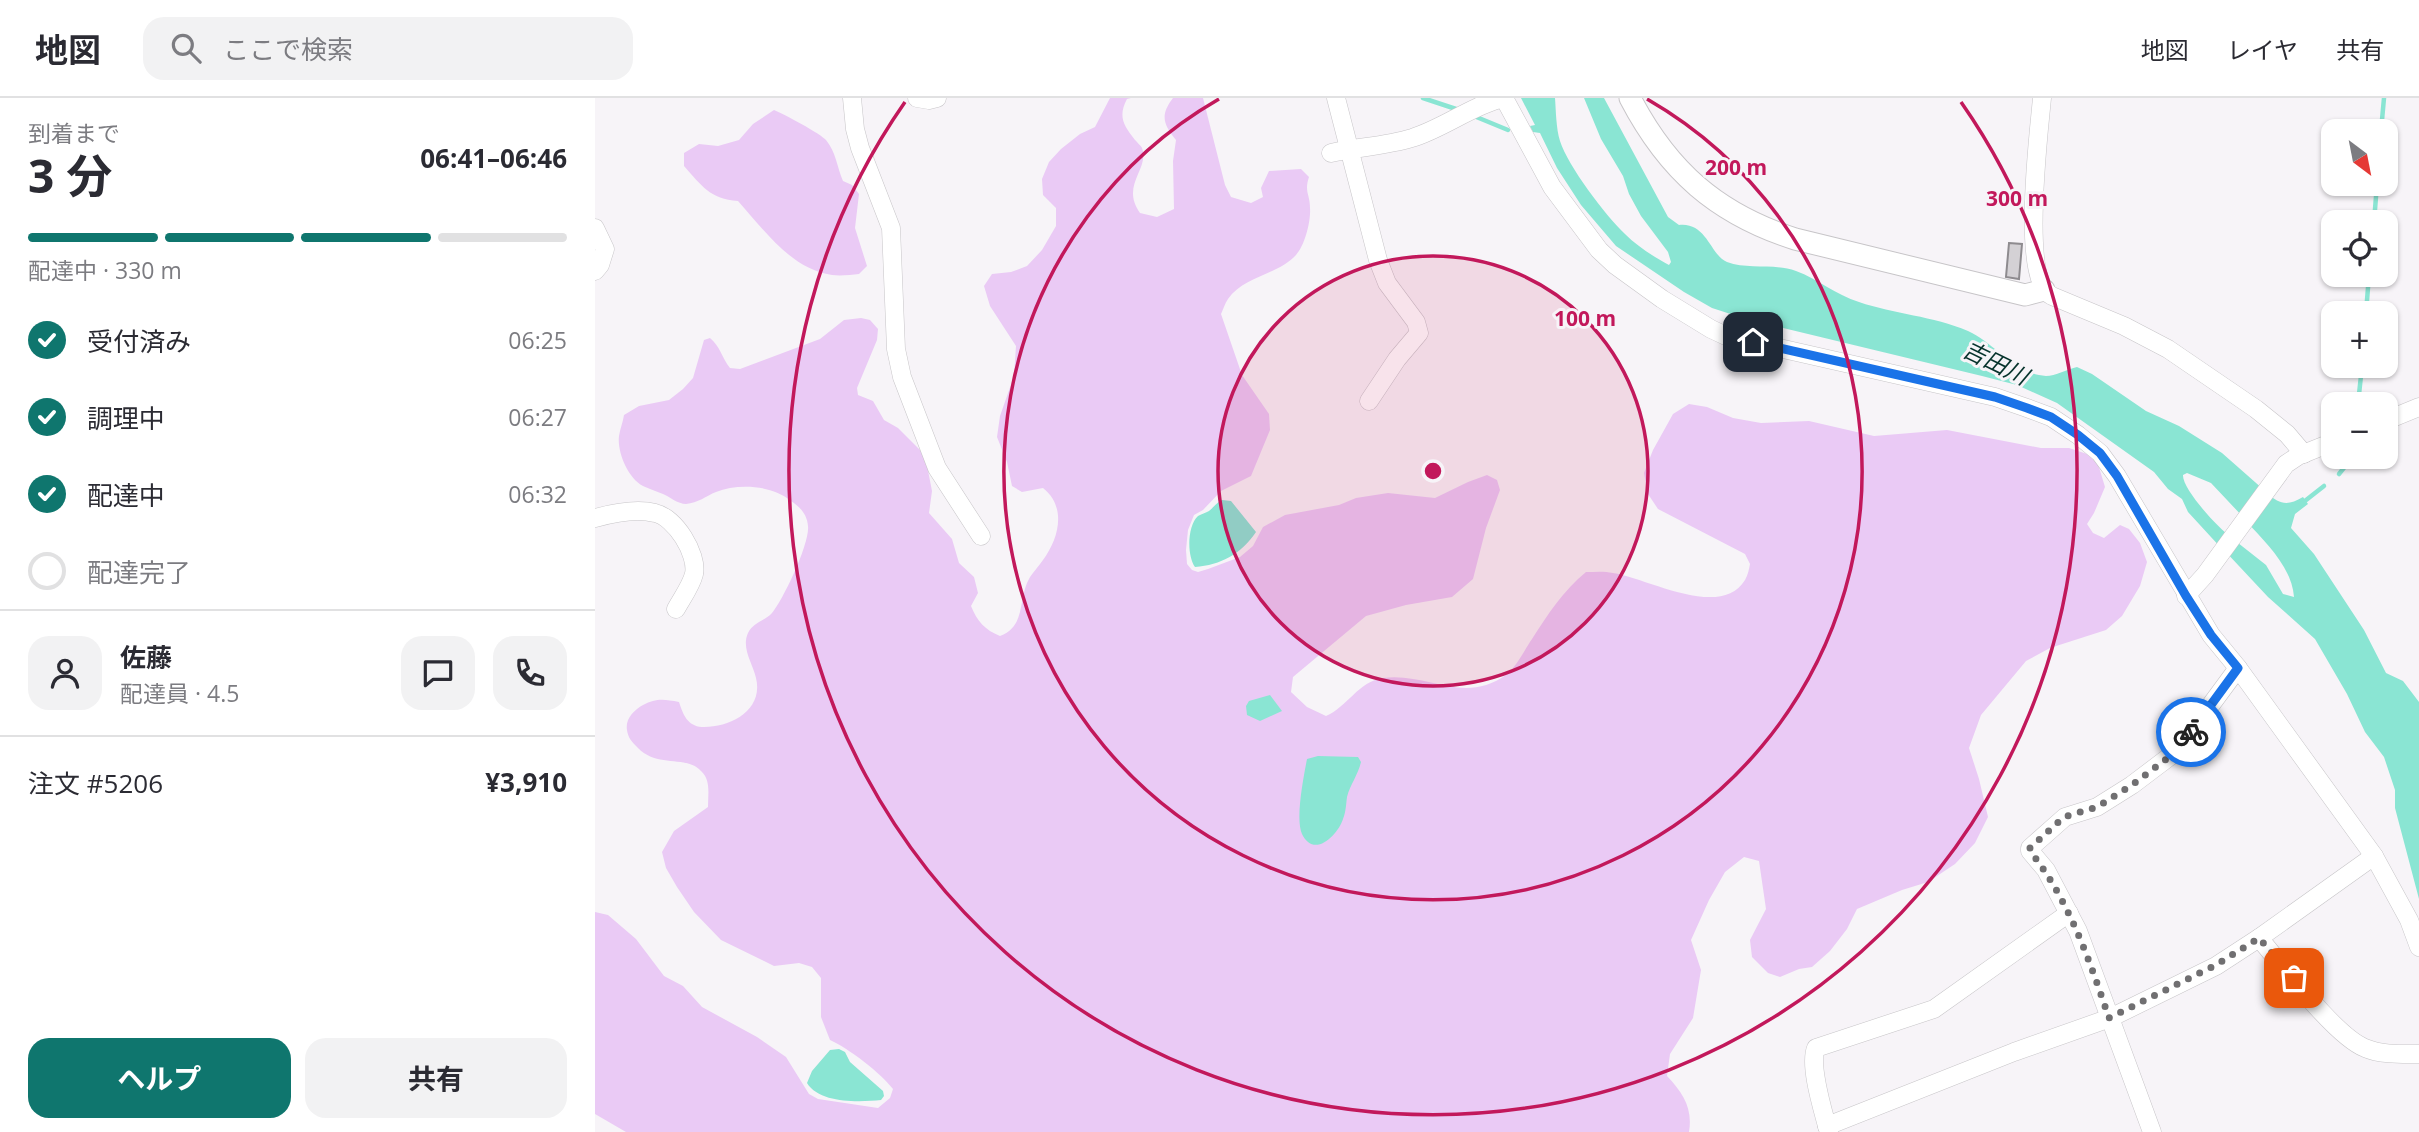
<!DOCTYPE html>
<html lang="ja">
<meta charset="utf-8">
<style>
:root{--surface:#fff;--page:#f2f2f3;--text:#2b2b33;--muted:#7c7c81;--line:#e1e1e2;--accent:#0f766e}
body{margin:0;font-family:"Open Sans","Noto Sans JP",sans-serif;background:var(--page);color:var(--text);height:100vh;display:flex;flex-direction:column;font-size:26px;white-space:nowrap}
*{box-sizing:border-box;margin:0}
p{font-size:23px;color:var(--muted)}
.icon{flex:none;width:38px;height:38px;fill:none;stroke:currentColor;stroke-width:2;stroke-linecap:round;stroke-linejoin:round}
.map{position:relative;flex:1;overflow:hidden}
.side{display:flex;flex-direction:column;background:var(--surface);width:595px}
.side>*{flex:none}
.needle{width:46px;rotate:148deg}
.fabs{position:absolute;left:1726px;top:21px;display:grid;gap:14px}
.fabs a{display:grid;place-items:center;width:77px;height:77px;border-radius:14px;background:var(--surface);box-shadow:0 2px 5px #0004;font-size:35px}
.pin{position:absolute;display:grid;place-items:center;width:60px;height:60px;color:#fff;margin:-30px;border-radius:14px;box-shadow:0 4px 10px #0006}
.courier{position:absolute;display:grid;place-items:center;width:70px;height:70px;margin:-35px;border:5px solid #1a73e8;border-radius:50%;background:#fff;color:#222;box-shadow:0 2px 9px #0007}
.summary em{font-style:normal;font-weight:700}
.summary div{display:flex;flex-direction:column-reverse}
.summary{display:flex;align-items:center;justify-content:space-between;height:119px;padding:0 28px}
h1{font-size:46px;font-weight:700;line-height:52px}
.bar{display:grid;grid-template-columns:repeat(4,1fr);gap:10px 7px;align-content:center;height:84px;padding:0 28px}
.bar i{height:9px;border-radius:5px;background:var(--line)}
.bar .on{background:var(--accent)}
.bar p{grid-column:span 4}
.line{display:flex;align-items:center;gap:18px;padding:0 28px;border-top:2px solid var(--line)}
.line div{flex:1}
.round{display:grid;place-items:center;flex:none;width:74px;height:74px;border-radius:21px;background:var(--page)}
ol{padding:0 28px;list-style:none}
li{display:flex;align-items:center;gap:21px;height:77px}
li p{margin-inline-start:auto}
li .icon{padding:7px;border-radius:50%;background:var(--accent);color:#fff;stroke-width:4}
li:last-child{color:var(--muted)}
li i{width:38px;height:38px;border:4px solid var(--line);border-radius:50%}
.action{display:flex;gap:14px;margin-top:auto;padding:14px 28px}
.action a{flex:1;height:80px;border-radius:21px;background:var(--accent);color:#fff;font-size:28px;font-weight:700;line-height:80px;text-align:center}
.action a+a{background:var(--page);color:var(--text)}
header{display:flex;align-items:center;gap:42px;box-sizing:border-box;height:98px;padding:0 35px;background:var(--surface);border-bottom:2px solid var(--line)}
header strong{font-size:33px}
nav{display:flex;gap:38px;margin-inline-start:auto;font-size:24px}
.search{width:490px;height:63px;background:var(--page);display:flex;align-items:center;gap:18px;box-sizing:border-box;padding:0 24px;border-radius:21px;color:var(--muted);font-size:26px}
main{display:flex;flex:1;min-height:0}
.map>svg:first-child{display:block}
.green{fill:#eacaf5}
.water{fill:#8ae5d3}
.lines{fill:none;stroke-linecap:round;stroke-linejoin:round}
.stream{stroke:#8ae5d3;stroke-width:4.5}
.building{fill:#d4d1d5;stroke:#8e8b8f;stroke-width:2}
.minor-casing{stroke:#c7c5c8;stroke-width:19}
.tertiary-casing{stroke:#c7c5c8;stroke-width:23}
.minor{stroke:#fff;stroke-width:18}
.tertiary{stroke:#fff;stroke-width:21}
.done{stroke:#706f71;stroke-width:7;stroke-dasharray:0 12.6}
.route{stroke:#1a73e8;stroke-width:9}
.ring{fill:none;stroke:#c2185b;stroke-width:3.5}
.labels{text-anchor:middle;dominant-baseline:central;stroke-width:6;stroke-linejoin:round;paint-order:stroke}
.water-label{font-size:23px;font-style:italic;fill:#06332c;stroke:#f7f4f8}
.centre{fill:#c2185b;stroke:#f7f4f8;stroke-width:3.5}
.ring-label{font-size:21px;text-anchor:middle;font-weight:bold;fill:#c2185b;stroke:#f7f4f8;stroke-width:6;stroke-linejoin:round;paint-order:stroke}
</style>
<header>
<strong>地図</strong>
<div class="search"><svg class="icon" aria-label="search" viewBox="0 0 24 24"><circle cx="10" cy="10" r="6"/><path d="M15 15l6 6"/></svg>ここで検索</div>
<nav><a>地図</a><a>レイヤ</a><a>共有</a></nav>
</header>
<main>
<section class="side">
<div class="summary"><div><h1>3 分</h1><p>到着まで</p></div><em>06:41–06:46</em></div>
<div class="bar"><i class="on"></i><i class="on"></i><i class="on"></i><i></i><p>配達中 · 330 m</p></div>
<ol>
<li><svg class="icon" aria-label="check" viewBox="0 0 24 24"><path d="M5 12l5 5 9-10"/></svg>受付済み<p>06:25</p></li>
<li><svg class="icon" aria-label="check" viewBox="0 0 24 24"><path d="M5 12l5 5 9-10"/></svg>調理中<p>06:27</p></li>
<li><svg class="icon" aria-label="check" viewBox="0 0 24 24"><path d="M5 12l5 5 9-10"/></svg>配達中<p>06:32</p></li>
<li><i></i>配達完了</li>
</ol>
<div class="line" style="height:126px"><a class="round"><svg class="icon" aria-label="person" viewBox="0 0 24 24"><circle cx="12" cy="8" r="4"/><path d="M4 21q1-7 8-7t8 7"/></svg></a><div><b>佐藤</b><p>配達員 · 4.5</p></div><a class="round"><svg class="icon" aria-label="chat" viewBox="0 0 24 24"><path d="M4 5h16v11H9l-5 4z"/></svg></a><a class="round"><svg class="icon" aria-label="phone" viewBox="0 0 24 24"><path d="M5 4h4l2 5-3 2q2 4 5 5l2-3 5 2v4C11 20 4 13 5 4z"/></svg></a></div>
<div class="line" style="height:91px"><div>注文 #5206</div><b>¥3,910</b></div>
<div class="action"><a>ヘルプ</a><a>共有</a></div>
</section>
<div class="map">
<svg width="1824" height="1034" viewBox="0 0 1824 1034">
<rect width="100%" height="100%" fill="#f7f4f8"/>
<g class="green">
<path d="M515 0H536L532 1C523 18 528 27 540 42 540 42 547 49 547 50 555 71 525 87 545 115L562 119 579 111 578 63 581 42C568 26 565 17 578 0H608L630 87 636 99 656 105 668 99 666 90 674 73 706 71 714 79C709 94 715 96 715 110 716 123 710 147 701 157 683 177 649 178 633 201 630 205 628 212 626 216L647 277 674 316 675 332 656 378 626 393 608 412 599 417 593 432 591 452 592 466 597 472 603 474 613 471 645 459 658 448 668 429 690 417 744 407 761 400 793 395 840 400 873 384 892 377 902 382 905 392 891 430 878 481 857 499 811 507 771 518 698 579 696 594 712 609 731 618C751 610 764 583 788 580 833 574 869 608 912 576 922 568 930 551 937 541 953 516 968 493 991 474 1000 474 1009 473 1018 475 1052 480 1126 522 1150 482 1153 477 1154 471 1155 466L1150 456 1063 411 1053 396 1049 375 1058 352 1078 316 1094 306 1112 309 1138 320 1166 325 1214 323 1279 338 1352 332 1446 350H1474L1492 356 1503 366 1510 389 1499 415 1492 426 1498 435 1509 440 1525 427 1534 431 1545 445 1552 464 1545 488 1527 518 1511 532 1455 550 1431 563 1386 617 1374 650 1384 681 1393 719 1380 745 1360 766 1333 784 1307 792 1262 811 1252 831 1235 853 1217 869 1204 871 1185 879 1173 875 1157 859 1155 842 1171 811 1164 763 1149 759 1130 774 1114 802 1096 842 1106 872 1098 920 1075 956 1072 978C1088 995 1098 1010 1094 1034H31L0 1016V814L13 817 41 841 69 878 88 888 107 909 162 939 191 959 214 996 223 1001 283 1010 295 1000 298 991C286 975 253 950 235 942L226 919V880L217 869 204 865 179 868 126 842 99 814 82 789 71 770 67 754 79 733 113 709C113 696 116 682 106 673 92 657 62 670 43 650 37 644 33 640 32 632 30 621 39 612 48 607 61 600 69 601 84 604 88 616 92 628 107 629 134 630 169 613 161 580 158 566 146 550 153 535 158 524 170 523 177 515 188 502 215 445 213 428 212 416 205 409 196 403 177 387 143 385 121 394 111 398 103 405 91 406 83 406 75 399 68 396 61 393 54 391 48 388 33 380 22 354 24 338 25 331 28 324 29 317L44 308 74 302 88 291 98 280 109 242 115 240C125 248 127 260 135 270L145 271 225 241 249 222 266 220 275 222 283 231 282 242 262 290 263 297 278 303 289 322 303 330 330 357 337 393 334 415 357 441 364 465 379 479 383 495 376 508C382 523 390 532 405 538 432 528 422 501 435 479 439 473 444 468 448 462 464 440 472 409 448 390L427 394 417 388 412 364 402 339 405 318 419 278 421 248 395 208 389 188 397 176 416 174 432 168 447 152 461 128V110L448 97 447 81 454 64 466 51 485 36 500 29Z"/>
<path d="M179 12C189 16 226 36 231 42 241 54 242 69 248 83L257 87 264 96 260 130 272 168 264 176C256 177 245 178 237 177 196 171 169 132 143 103 115 101 107 88 89 68V55L104 46 123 48 144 42 158 26Z"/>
</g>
<g class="water">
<path d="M926 0H960C961 13 961 30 965 43 973 68 1010 117 1030 136 1042 148 1059 159 1074 167L1076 164 1073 154 1046 118 1034 96 1028 78 1006 41 989 0H1009L1073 119 1084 127C1112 124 1115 157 1132 164 1154 172 1180 165 1201 173 1223 181 1241 197 1264 204 1299 216 1338 218 1373 233 1398 244 1422 277 1451 278 1460 278 1473 271 1482 269L1497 276 1551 313 1584 328 1627 355 1669 392 1649 420 1616 385 1592 375 1588 377C1587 391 1624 431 1636 439L1627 451 1593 414 1587 401 1573 391 1559 374 1462 305 1422 287 1387 278 1151 221 1117 210 1089 194 1021 148 986 107 962 70 945 35 938 34 935 28 940 27Z"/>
<path d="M1672 395C1685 407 1693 408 1708 399L1713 406 1700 416 1696 430 1719 456 1769 532 1791 575 1808 583 1824 604V801L1800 710V692L1789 659 1770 634 1752 596 1720 541 1673 499 1629 452 1638 441 1671 467 1688 496 1699 499C1697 469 1670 444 1651 423Z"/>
<path d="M627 402 636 403 661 434C646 456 626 467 600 469 592 458 592 428 603 418 606 416 611 415 614 413 619 409 621 405 627 402Z"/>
<path d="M675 597 687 613 665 623 652 617 651 608 654 603Z"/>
<path d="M723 658 763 659 766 664C763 677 755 687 752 699 751 706 751 714 748 721 743 737 719 761 707 736 700 721 709 677 712 661Z"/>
<path d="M244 951 250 954 255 964 288 993 289 998 286 1002C265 1004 225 1006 212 985L217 973 235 952Z"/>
</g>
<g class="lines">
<g class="stream">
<path d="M828 0 864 12"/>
<path d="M879 18 913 32"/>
<path d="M1786 33 1789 0"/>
<path d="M1779 124 1782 86"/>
<path d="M1771 215 1774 177"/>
<path d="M1763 306 1767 268"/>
<path d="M1744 376 1752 366 1754 359"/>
<path d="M1706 406 1729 388"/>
</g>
</g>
<path class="building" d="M1414 145 1427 146 1424 181 1411 179Z"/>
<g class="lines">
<g class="minor-casing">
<g id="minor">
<path d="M257 0 260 31 265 50 296 130 301 251 307 279 342 370 386 438"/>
<path d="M322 0 334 2 342 0"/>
<path d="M741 0 783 162 792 185 821 224 824 235 802 261 774 303"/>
<path d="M909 0 957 89 1004 152 1020 167 1067 201 1116 231 1131 238 1400 299 1432 310 1456 319 1483 337 1505 355 1522 378 1616 537 1643 570 1779 758 1814 822 1824 849"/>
<path d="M1447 0C1444 34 1425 183 1457 198L1529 228 1573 251 1661 311 1692 336 1709 356"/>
<path d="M736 55C763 49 791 48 817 40 849 30 876 8 908 0"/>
<path d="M0 130 10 151 5 167 0 173"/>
<path d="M1790 323 1824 309"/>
<path d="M0 420C18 415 42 410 60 415 80 419 103 456 99 476 96 488 87 500 81 511"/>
<path d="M1591 498 1610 477 1691 366 1703 358 1738 344"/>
<path d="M1664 840C1688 868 1740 938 1770 950 1786 957 1807 956 1824 956"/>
<path d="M1232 1028C1227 1009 1214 967 1221 950L1339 911 1474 815"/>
<path d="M1234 1034 1232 1028 1419 954 1515 920 1621 868 1664 840 1779 758"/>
<path d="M1557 1034 1483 833 1451 772 1435 753V750L1470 719 1502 709 1537 687 1574 659 1587 646 1643 570"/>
</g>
</g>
<g class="tertiary-casing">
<path id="tertiary" d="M1035 0C1073 73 1122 116 1200 141L1430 197 1449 192"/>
</g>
<use href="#minor" class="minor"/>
<use href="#tertiary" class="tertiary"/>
</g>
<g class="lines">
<path class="done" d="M1596 634 1574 659 1537 687 1502 709 1469 719 1435 750V753C1474 802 1494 861 1514 920L1621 867 1664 840 1699 880"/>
<path class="route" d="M1158 244 1400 299 1432 310 1456 319 1483 337 1505 355 1522 378 1591 498 1616 537 1643 570 1596 634"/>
</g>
<circle cx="838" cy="373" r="215" fill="#c2185b" fill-opacity=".12"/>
<g class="ring">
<circle cx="838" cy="373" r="215"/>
<path d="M1052 1A429 429 0 1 1 624 1"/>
<path d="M1366 4A644 644 0 1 1 310 4"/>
</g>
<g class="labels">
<g class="water-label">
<text transform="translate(1401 264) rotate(26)">吉田川</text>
</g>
</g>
<circle cx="838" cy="373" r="10" class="centre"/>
<g class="ring-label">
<text x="1141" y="77">200 m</text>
<text x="1422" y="108">300 m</text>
<text x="990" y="228">100 m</text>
</g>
</svg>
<div class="fabs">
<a><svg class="needle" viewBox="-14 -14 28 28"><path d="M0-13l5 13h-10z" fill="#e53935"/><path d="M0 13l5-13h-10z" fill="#7c7c81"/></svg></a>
<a><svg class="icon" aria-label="locate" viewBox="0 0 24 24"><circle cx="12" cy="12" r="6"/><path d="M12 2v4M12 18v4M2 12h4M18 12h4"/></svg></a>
<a>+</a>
<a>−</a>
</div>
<div class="pin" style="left:1699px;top:880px;background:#ea580c"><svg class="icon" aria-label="bag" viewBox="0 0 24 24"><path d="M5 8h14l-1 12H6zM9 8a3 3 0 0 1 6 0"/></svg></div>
<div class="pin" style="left:1158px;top:244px;background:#1f2937"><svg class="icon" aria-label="home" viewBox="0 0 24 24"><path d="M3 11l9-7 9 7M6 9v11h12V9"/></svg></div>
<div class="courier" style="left:1596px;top:634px"><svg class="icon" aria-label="bike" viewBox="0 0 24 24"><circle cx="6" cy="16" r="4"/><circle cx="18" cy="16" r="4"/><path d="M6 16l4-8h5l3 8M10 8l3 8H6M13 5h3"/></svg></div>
</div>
</main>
